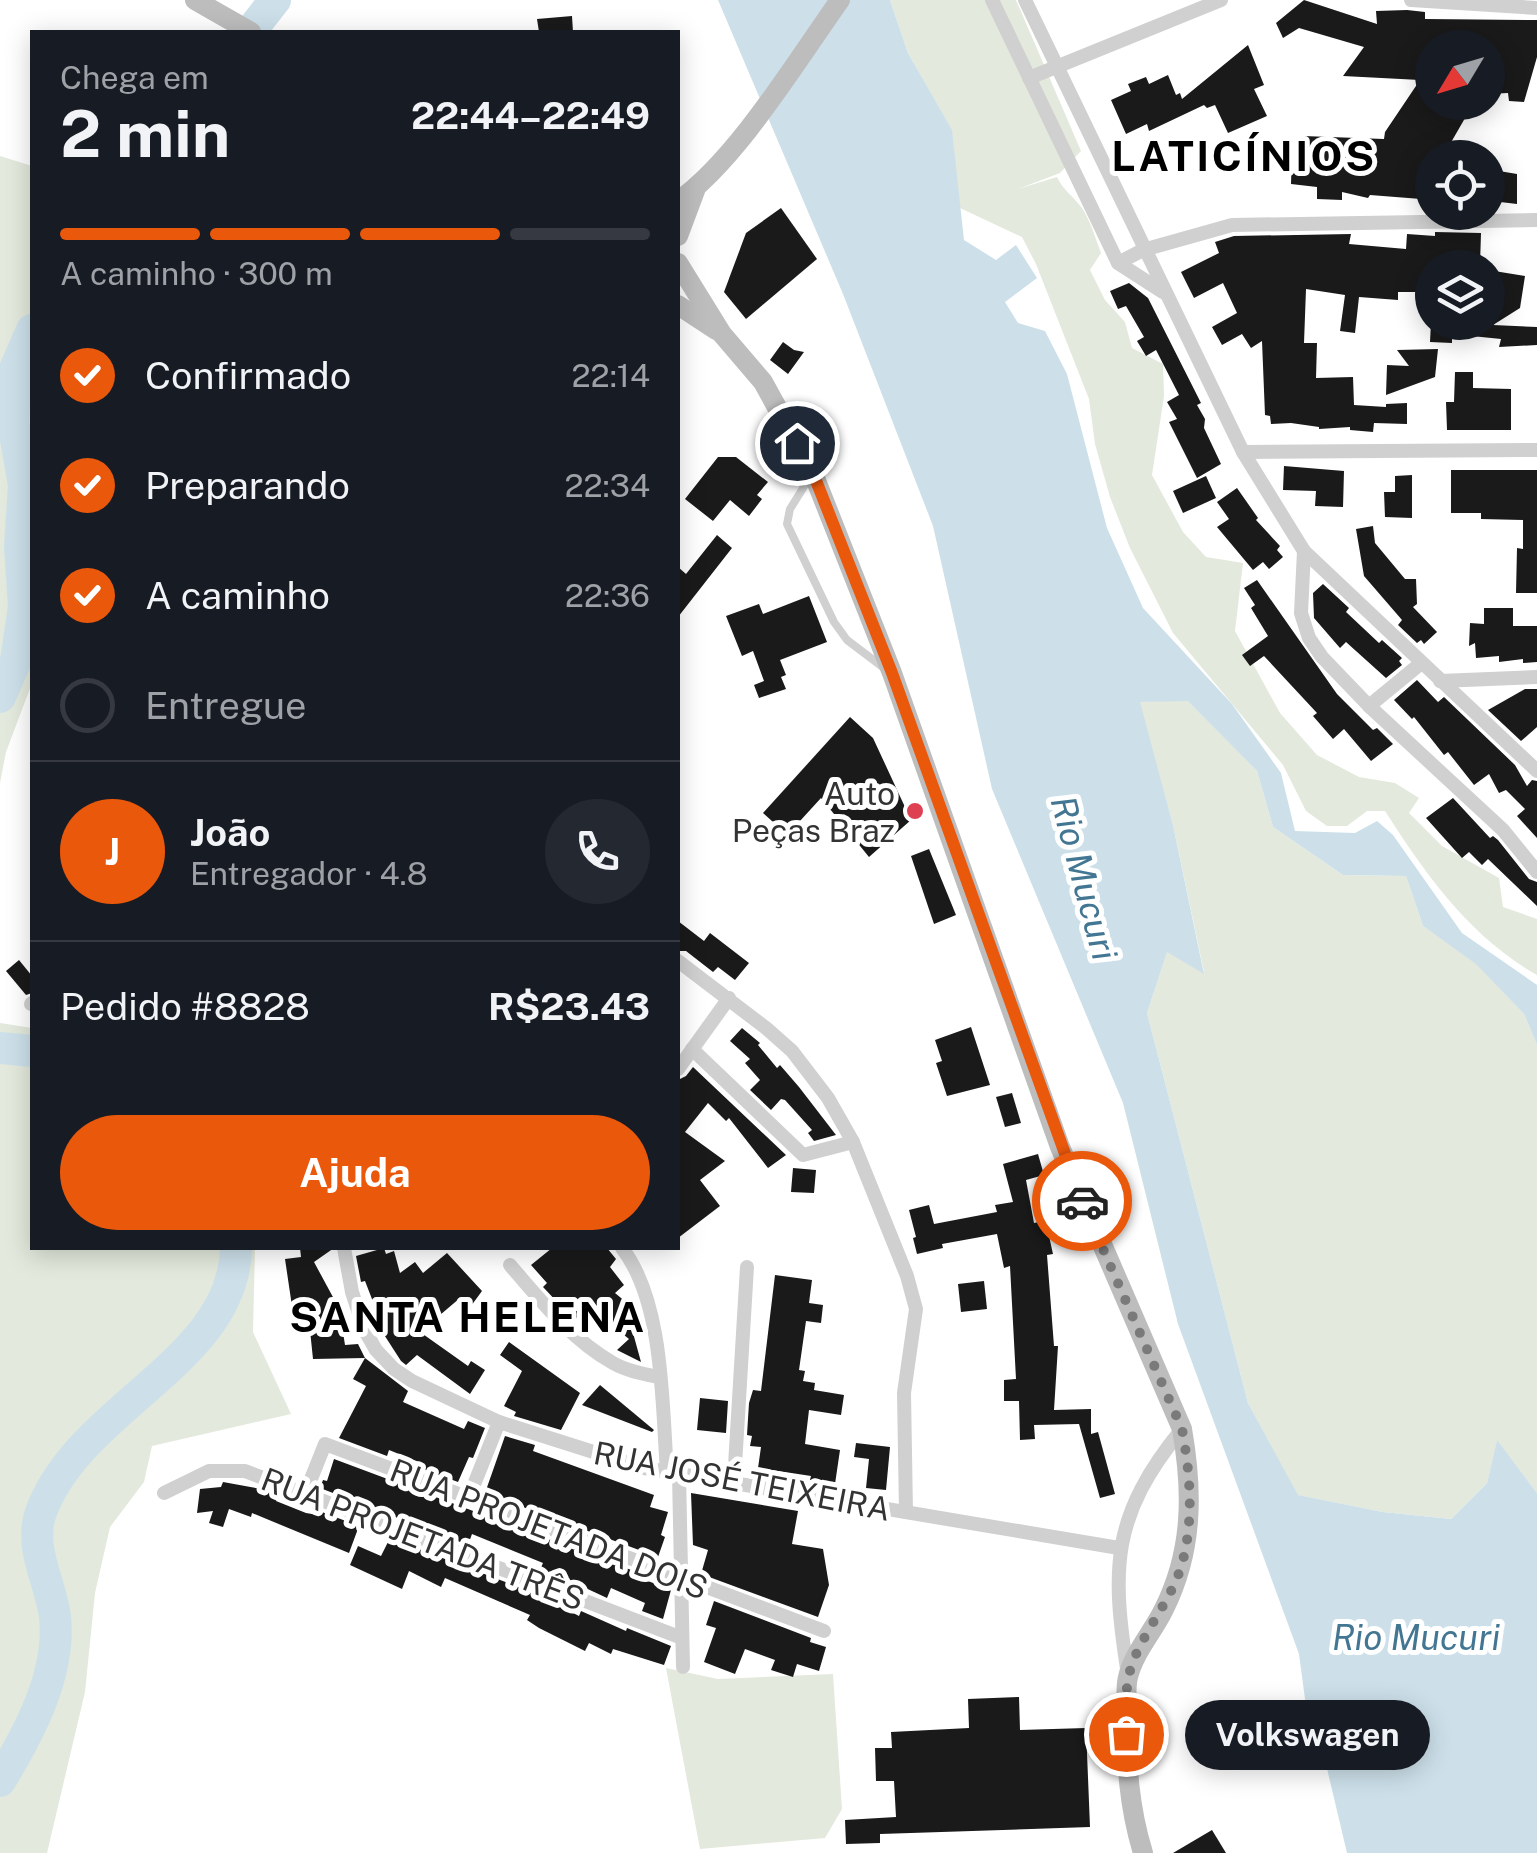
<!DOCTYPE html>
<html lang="pt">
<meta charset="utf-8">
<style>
:root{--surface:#171b24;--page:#242831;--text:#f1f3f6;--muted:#9ea1a6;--line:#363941;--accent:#ea580c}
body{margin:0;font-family:"Public Sans",sans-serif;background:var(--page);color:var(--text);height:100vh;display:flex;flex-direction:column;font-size:38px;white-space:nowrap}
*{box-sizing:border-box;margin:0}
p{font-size:32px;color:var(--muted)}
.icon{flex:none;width:55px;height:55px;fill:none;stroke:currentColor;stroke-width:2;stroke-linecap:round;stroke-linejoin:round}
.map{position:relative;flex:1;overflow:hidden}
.details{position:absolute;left:30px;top:30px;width:650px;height:1220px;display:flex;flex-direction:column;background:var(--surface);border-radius:0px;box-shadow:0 5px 25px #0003}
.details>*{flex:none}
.needle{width:65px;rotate:232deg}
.buttons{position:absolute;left:1415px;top:30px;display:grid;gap:20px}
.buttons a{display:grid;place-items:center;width:90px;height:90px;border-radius:50%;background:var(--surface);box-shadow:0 5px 25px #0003;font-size:50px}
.pin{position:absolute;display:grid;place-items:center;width:85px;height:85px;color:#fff;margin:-42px;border:5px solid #fff;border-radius:50%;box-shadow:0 2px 10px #0007}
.courier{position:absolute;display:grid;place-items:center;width:100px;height:100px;margin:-50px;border:8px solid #ea580c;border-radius:50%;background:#fff;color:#222;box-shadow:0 2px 12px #0007}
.bubble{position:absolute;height:70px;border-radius:35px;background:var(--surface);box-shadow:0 5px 25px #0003;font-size:32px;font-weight:700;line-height:70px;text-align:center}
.headline em{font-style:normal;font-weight:700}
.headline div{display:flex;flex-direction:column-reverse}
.headline{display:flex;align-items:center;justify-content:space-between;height:170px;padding:0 30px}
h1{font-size:65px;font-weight:700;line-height:75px}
.bar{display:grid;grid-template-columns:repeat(4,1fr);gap:15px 10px;align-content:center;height:120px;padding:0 30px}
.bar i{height:12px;border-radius:8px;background:var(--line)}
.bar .active{background:var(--accent)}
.bar p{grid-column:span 4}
.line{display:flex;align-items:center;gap:25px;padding:0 30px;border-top:2px solid var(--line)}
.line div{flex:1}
.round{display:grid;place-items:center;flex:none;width:105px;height:105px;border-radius:52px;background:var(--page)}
ol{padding:0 30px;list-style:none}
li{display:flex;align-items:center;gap:30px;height:110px}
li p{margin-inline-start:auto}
li .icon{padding:10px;border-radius:50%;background:var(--accent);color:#fff;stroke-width:4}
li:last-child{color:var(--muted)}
li i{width:55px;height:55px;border:5px solid var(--line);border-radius:50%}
.action{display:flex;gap:20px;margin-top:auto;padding:20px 30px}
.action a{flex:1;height:115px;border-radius:60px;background:var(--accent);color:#fff;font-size:40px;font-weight:700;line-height:115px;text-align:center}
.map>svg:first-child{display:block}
.green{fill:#e3e9dc}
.water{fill:#cde0ea}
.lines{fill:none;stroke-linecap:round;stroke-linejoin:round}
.river{stroke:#cde0ea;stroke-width:32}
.building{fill:#1a1a1a}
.service{stroke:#d0d0d0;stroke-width:8}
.minor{stroke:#d0d0d0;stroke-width:14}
.secondary{stroke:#bdbdbd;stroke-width:20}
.done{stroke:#7a7a7a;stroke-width:10;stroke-dasharray:0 18}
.route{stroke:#ea580c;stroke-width:12}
.poi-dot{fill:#dd4152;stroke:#fff;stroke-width:4}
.labels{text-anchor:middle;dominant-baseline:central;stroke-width:10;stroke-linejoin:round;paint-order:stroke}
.poi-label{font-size:32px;fill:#333;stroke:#fff;text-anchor:end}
.street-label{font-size:32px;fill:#333;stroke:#fff}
.water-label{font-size:35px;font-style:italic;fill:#437692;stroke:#fff}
.district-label{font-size:42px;font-weight:bold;letter-spacing:2.5px;fill:#000;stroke:#fff}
</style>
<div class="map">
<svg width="1537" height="1853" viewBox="0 0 1537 1853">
<rect width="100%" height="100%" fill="#fff"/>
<g class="green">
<path d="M890 0H1016L1081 151 1060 173 1018 189 1057 177C1063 190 1073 196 1082 208 1091 222 1095 237 1101 253L1090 270 1105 300 1125 322 1132 348 1163 364 1164 396 1152 475 1183 532 1206 557 1243 563 1235 631 1280 713 1317 755 1359 777 1395 783 1419 798 1409 813 1442 846 1499 878 1503 907 1537 919V975C1470 937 1426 875 1385 811H1367L1347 826H1327L1306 811 1283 765 1173 633 1130 548 1110 497 1095 444 1089 399 1036 264 1022 237 960 208 948 124 908 53Z"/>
<path d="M0 156 32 166V683L6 752 0 783Z"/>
<path d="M1188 700 1257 771 1273 827 1343 875 1406 876 1423 926 1476 963 1524 1014 1537 1045V1493L1497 1441 1487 1483 1451 1519 1383 1512 1297 1495 1248 1403 1147 1013 1167 951 1204 972 1173 825 1139 702Z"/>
<path d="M0 1023 32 1028V1248H255L253 1332 291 1414 152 1446 144 1482 110 1527 95 1593 85 1692 47 1853H0Z"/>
<path d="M666 1668 718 1679 833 1674 842 1809 825 1838 700 1849Z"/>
</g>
<path class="water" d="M718 0H890L908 53 952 130 964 240 996 260 1016 245 1037 278 1005 302 1018 323 1045 331 1067 374 1107 528 1143 608 1232 704 1281 773 1295 831 1355 833 1377 821 1393 835 1462 933 1537 985V1045L1524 1014 1476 964 1423 926 1406 876 1343 875 1273 827 1257 771 1188 701 1140 702 1173 825 1204 974 1167 952 1147 1013 1248 1403 1298 1495 1383 1512 1451 1519 1487 1483 1497 1440 1537 1493V1853H1347L1324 1756 1309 1729 1299 1654 1178 1324 1123 1103 992 789 933 526 843 294Z"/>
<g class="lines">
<g class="river">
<path d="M250 32 275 0"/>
<path d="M0 697 16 660 24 607 20 547 24 485 13 423 15 369 32 330"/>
<path d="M0 1048 32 1051"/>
<path d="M0 1781C29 1733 61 1674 55 1617 51 1583 28 1547 41 1512 80 1406 234 1362 236 1248"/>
</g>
</g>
<g class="building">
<path d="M1304 0 1377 24 1376 11 1407 10 1425 12V19L1537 20V57L1524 102 1509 101 1508 93 1488 94V75L1500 54H1488V48H1432V102L1472 106 1442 158H1432V176L1421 199 1370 195 1368 198 1342 192V200L1317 199V187L1291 184 1292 149H1303V136L1384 139 1385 132 1420 80 1343 76 1364 47 1299 28 1283 38 1276 23Z"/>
<path d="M572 16 573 32H539L537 19Z"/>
<path d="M1248 45 1264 85 1254 89 1267 116 1228 133 1215 105 1207 108 1204 105 1149 131 1147 124 1126 134 1111 100 1131 91 1128 84 1146 77 1149 84 1168 75 1176 95 1180 93 1182 99Z"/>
<path d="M1493 170 1517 174V204L1492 201Z"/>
<path d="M781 208 817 259 746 319 724 292 746 233Z"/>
<path d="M1435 232 1481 233 1480 265 1432 268V285H1425V292H1398V300L1359 297 1355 333 1340 331 1345 295 1306 289 1304 343H1317L1316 378 1353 377 1354 405 1386 407V404L1407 403V424L1374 423 1373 432 1350 430V427L1319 429V427L1291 423 1271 424 1270 416 1265 415 1262 341 1251 348 1242 334 1222 345 1212 327 1237 313 1223 283 1194 298 1181 272 1219 253 1215 242 1234 236 1351 234 1349 244 1406 249 1407 234 1435 236Z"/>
<path d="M1488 270 1525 276 1520 308 1493 325 1537 327V345L1499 347 1501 339 1452 334V343L1430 342 1431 322H1488Z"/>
<path d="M1129 283 1148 298 1201 403 1197 405 1205 419 1204 428 1221 464 1197 478 1169 422 1177 419 1167 402 1179 395 1156 350 1146 356 1137 341 1144 337 1126 306 1118 309 1110 291Z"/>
<path d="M783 342 794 350 804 352 788 374 770 360Z"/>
<path d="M1438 349 1435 377 1386 395 1387 365 1409 366 1397 350Z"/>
<path d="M1455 372H1473V388L1511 389V430H1447L1446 402H1454Z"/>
<path d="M718 457H736L768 482 757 495 762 499 749 516 730 500 713 521 685 499Z"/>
<path d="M1284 466 1344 471 1343 507 1315 506 1316 491 1283 490Z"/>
<path d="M1451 470H1537V593H1516L1517 548 1523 549V520L1481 519V513H1451Z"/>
<path d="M1412 475V518L1385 517 1384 492H1395V476Z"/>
<path d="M1206 476 1216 498 1183 513 1173 491Z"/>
<path d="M1237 488 1258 518 1256 520 1280 546 1277 550 1283 557 1269 569 1263 562 1253 570 1217 527 1229 519 1217 502Z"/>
<path d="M1373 526 1375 543 1405 579H1416L1417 604 1413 607 1437 632 1424 644 1421 640 1417 643 1398 625 1402 620 1364 576 1356 529Z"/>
<path d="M717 535 732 548 678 617V567L686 574Z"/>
<path d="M1257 580 1337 694 1373 730 1377 728 1393 744 1371 761 1344 729 1333 739 1313 716 1317 713 1264 656 1250 666 1242 655 1268 636 1251 608 1255 605 1244 588Z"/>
<path d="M1323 584 1349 608 1346 612 1379 643 1382 640 1402 658 1399 661 1402 665 1386 678 1346 642 1340 648 1314 618 1313 593Z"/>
<path d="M809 596 827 642 780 660 786 675 781 677 786 689 759 698 754 685 764 681 753 651 742 656 726 616 759 604 763 614Z"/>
<path d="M1484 608H1513V626H1537V662L1523 663V659L1499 662V656L1476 658 1475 643 1469 646 1470 623 1484 624Z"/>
<path d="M1417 680 1438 702 1444 697 1515 765 1527 786 1532 780 1537 781V838L1517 816 1525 809 1506 790 1499 793 1489 774 1474 785 1448 752 1444 755 1414 717 1412 719 1394 700Z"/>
<path d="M1525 689H1537V727L1521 741 1488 710Z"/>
<path d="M850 717 873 738 911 820 869 857 821 798 800 821 805 825 792 839 763 813Z"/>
<path d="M1453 798 1490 838 1493 836 1498 840 1529 879 1537 882V906L1488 859 1482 865 1469 852 1462 858 1426 818Z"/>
<path d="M929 849 956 915 934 924 911 856Z"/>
<path d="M678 921 704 941 710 933 749 963 735 980 718 967 713 972 686 951H678Z"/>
<path d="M19 960 32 976V993L26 995 6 971Z"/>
<path d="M971 1027 990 1085 947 1096 936 1063 942 1061 935 1040Z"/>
<path d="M742 1028 760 1043 758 1045 777 1068 780 1065 799 1087 836 1135 814 1141 808 1133 812 1130 785 1100 781 1099 771 1110 750 1090 760 1080 745 1063 750 1059 730 1041Z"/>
<path d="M693 1067 786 1155 768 1168 729 1118 726 1121 708 1103 685 1132 725 1161 700 1180 720 1206 678 1238V1080L686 1076Z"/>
<path d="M1012 1093 1021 1123 1005 1127 996 1097Z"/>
<path d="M1038 1154 1044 1175 1026 1180 1034 1223 1059 1218 1062 1233 1049 1236 1053 1254 1047 1255 1054 1346H1058L1054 1410 1091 1409V1434L1098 1432 1115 1494 1100 1498 1079 1424 1034 1425 1035 1439 1020 1440 1019 1401H1004V1380L1016 1379 1010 1266 1004 1268 997 1234 942 1244 943 1248 917 1254 913 1238 916 1237 909 1210 929 1205 934 1224 997 1212 995 1205 1013 1202 1003 1164Z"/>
<path d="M793 1168 816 1170 814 1193 791 1192Z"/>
<path d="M300 1248H334L314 1262 334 1299 335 1308 339 1307 345 1345 358 1344 365 1358 313 1359 308 1311 293 1313 285 1259 301 1257Z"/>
<path d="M384 1248 386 1254 394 1251 400 1273 415 1262 423 1273 447 1253 482 1291 471 1306 460 1298 420 1332 468 1366 471 1361 485 1370 470 1394 417 1355 406 1365 401 1361 372 1316 377 1312 365 1281 361 1282 356 1256Z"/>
<path d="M552 1248H607L616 1259 610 1267 624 1285 615 1293 638 1312 630 1322 641 1362 617 1350 629 1339 589 1307 574 1320 543 1287 547 1283 531 1265Z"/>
<path d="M775 1275 812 1280 809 1303 823 1305 821 1323 806 1321 799 1370 805 1371 803 1381 815 1383 814 1390 844 1395 841 1415 809 1410 805 1444 840 1450 835 1484 810 1480 811 1476 758 1468 761 1447 750 1446 752 1436 747 1435 749 1403 753 1390 761 1391Z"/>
<path d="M984 1281 987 1309 961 1312 958 1284Z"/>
<path d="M509 1342 580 1393 561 1430 514 1416 516 1412 504 1406 522 1371 500 1355Z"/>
<path d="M365 1358 408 1391 403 1402 464 1429 468 1421 485 1428 473 1458 469 1457 458 1482 417 1467 419 1462 389 1450 387 1456 339 1438 366 1386 353 1379Z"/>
<path d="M600 1385 654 1430 652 1432 582 1405Z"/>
<path d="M700 1398 728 1401 726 1433 697 1430Z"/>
<path d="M505 1436 535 1445 533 1451 654 1495 650 1507 668 1512 661 1535 665 1537 658 1557 485 1493Z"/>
<path d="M856 1443 890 1447 886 1490 866 1488 869 1459 854 1457Z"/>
<path d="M334 1459 650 1577 648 1581 671 1590 663 1619 642 1611 645 1603 611 1588 607 1598 564 1578 563 1581 539 1572 543 1563 472 1534 468 1545 320 1488 323 1480 327 1481Z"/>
<path d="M223 1482 261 1489 278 1496 276 1501 306 1513 312 1514 314 1509 359 1526 349 1553 252 1513 251 1517 229 1509 223 1527 209 1523 213 1511 197 1513 200 1489 221 1487Z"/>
<path d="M691 1493 798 1511 792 1544 823 1549 829 1585 818 1617 701 1574 708 1550 693 1545Z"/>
<path d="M390 1538 555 1601 554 1603 579 1616 581 1611 626 1631 627 1628 671 1646 664 1665 613 1649 611 1654 589 1643 585 1651 539 1628 527 1620 530 1615 445 1578 441 1587 409 1571 402 1589 350 1565 358 1546 381 1556Z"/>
<path d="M714 1601 811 1638 810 1642 826 1647 819 1671 797 1664 793 1677 771 1670 775 1660 745 1649 735 1674 704 1662 716 1628 706 1625Z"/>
<path d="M1019 1697 1020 1730 1086 1728 1090 1827 880 1834V1843L846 1844 845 1820 896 1817 894 1781H876L875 1748H892L891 1732 969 1728 968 1699Z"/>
<path d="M1212 1830 1226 1853H1173Z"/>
</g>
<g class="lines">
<path class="service" d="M810 477 790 509 787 524 834 622 847 640 884 668"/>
<g class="minor">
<path d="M992 0 1118 263 1163 292"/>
<path d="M1025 0 1243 452 1304 551 1301 613 1309 638 1322 657 1369 706 1503 830 1537 872"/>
<path d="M1411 0 1537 8"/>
<path d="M1029 78 1221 0"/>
<path d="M1118 263 1143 250 1232 225 1537 220"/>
<path d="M1243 452 1537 450"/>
<path d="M1304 551 1537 771"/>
<path d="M1440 681 1537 677"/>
<path d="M1369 706 1420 664"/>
<path d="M678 961 766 1028 792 1051 828 1098 853 1142 907 1276 916 1309 904 1393 906 1512"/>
<path d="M31 1004 32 1003"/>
<path d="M692 1049 803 1155 853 1142"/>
<path d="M678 1069 729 998"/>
<path d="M344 1248 352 1292 364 1329 376 1350 394 1369 412 1381 499 1422 644 1468 1119 1548"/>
<path d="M622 1248C664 1302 662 1405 667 1472"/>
<path d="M510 1265C540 1300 572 1340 613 1363 627 1371 644 1374 659 1377"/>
<path d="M679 1474 683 1667"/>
<path d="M734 1482 747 1267"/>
<path d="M164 1493 209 1471H245L682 1638"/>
<path d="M305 1494 325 1444 824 1631"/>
<path d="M469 1497 499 1422"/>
<path d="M1128 1675C1111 1568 1111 1516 1182 1429"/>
</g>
<g class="secondary">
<path d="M195 0 251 32"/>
<path d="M678 201C736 161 798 59 840 0"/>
<path d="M678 236 696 188"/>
<path d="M678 263 722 334 763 382 813 473 892 673 1060 1147 1182 1429C1193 1492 1193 1551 1164 1609 1153 1632 1134 1652 1128 1677 1125 1689 1127 1704 1127 1716 1126 1764 1129 1807 1143 1853"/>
<path d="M678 305 716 330"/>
</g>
</g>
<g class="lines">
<path class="done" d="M1082 1201 1182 1429C1190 1473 1194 1516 1183 1560 1173 1602 1134 1641 1128 1680 1125 1697 1127 1716 1126 1734"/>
<path class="route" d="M797 443 813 473 892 673 1082 1201"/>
</g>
<circle class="poi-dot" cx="915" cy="811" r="10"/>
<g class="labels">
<g class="poi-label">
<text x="895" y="793">Auto<tspan x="895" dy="37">Peças Braz</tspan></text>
</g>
<g class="street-label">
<text transform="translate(742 1481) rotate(11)">RUA JOSÉ TEIXEIRA</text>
<text transform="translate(549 1529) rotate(21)">RUA PROJETADA DOIS</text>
<text transform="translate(423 1539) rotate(21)">RUA PROJETADA TRÊS</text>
</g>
<g class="water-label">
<text transform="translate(1084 878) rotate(75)">Rio Mucuri</text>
<text x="1416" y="1637">Rio Mucuri</text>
</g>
<g class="district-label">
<text x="1244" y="155">LATICÍNIOS</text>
<text x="468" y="1316">SANTA HELENA</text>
</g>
</g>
</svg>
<div class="buttons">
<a><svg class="needle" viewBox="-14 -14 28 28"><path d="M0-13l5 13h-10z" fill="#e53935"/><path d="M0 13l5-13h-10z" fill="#9ea1a6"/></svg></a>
<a><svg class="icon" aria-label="locate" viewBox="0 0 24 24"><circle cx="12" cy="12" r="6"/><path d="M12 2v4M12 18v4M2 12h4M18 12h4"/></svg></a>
<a><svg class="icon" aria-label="layers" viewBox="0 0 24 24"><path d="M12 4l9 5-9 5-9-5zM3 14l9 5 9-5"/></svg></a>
</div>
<div class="pin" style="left:1126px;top:1734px;background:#ea580c"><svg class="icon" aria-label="bag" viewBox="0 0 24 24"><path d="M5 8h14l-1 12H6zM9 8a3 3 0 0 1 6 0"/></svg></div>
<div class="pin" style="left:797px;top:443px;background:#1f2937"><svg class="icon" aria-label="home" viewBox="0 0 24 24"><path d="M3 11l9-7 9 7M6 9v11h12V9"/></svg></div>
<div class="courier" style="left:1082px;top:1201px"><svg class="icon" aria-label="car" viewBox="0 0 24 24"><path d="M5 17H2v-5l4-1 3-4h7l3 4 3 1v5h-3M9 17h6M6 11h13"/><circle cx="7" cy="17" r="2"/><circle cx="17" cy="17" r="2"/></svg></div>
<div class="bubble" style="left:1185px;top:1700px;width:245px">Volkswagen</div>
<section class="details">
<div class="headline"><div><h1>2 min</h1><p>Chega em</p></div><em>22:44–22:49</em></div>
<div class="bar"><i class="active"></i><i class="active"></i><i class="active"></i><i></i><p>A caminho · 300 m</p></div>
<ol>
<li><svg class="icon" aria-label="check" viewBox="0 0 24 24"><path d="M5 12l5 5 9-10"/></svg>Confirmado<p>22:14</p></li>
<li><svg class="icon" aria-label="check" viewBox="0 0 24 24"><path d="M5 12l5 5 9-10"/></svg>Preparando<p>22:34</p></li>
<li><svg class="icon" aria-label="check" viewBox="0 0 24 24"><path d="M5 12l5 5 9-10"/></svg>A caminho<p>22:36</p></li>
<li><i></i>Entregue</li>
</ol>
<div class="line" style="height:180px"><b class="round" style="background:var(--accent);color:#fff">J</b><div><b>João</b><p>Entregador · 4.8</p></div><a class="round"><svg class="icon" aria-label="phone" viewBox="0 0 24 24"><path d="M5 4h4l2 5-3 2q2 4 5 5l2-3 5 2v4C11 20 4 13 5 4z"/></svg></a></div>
<div class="line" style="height:130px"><div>Pedido #8828</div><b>R$23.43</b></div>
<div class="action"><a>Ajuda</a></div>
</section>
</div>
